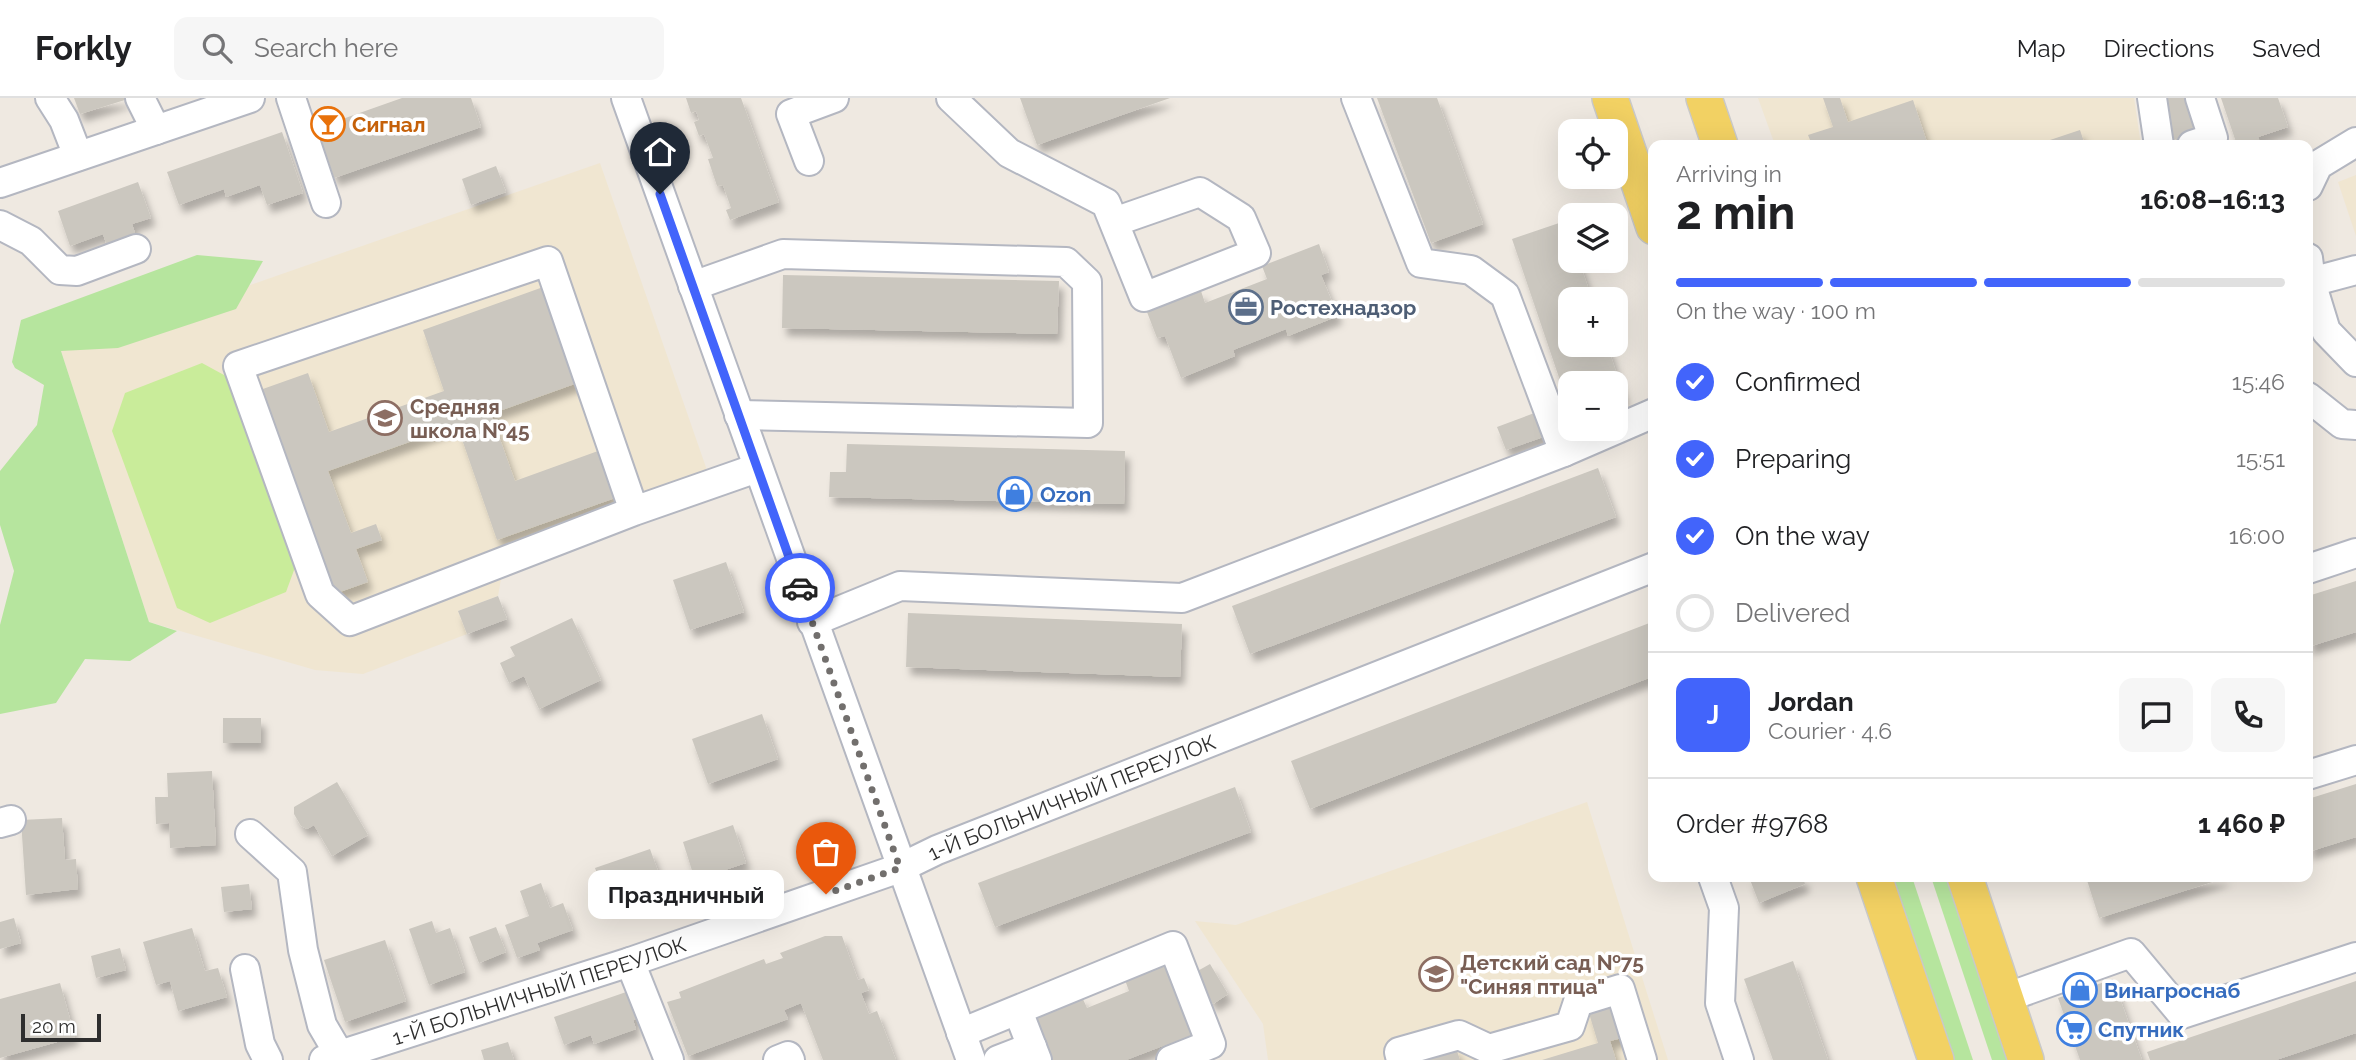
<!DOCTYPE html>
<meta charset="utf-8">
<style>
:root{--surface:#fff;--page:#f6f6f6;--text:#202124;--muted:#757577;--line:#e0e0e0;--accent:#4264fb}
body{margin:0;font-family:Raleway,sans-serif;background:var(--page);color:var(--text);height:100vh;display:flex;flex-direction:column;font-size:26px;white-space:nowrap}
*{box-sizing:border-box;margin:0}
p{font-size:23px;color:var(--muted)}
.icon{flex:none;width:38px;height:38px;fill:none;stroke:currentColor;stroke-width:2;stroke-linecap:round;stroke-linejoin:round}
.map{position:relative;flex:1;overflow:hidden}
.panel{position:absolute;left:1648px;top:42px;width:665px;height:742px;display:flex;flex-direction:column;background:var(--surface);border-radius:14px;box-shadow:0 7px 28px #0002}
.panel>*{flex:none}
.buttons{position:absolute;left:1558px;top:21px;display:grid;gap:14px}
.buttons a{display:grid;place-items:center;width:70px;height:70px;border-radius:14px;background:var(--surface);box-shadow:0 7px 28px #0002;font-size:35px}
.scale{position:absolute;left:21px;bottom:18px;width:80px;box-sizing:border-box;padding-left:7px;border:4px solid #2e2e2e;border-top:0;font-size:19px;line-height:24px;white-space:nowrap;color:#2e2e2e;-webkit-text-stroke:5px #fff;paint-order:stroke}
.pin{position:absolute;display:grid;place-items:center;width:60px;height:60px;color:#fff;margin:-72px -30px;border-radius:50% 50% 50% 0;rotate:-45deg;box-shadow:0 0 7px #0007}
.pin .icon{rotate:45deg}
.courier{position:absolute;display:grid;place-items:center;width:70px;height:70px;margin:-35px;border:5px solid #4264fb;border-radius:50%;background:#fff;color:#222;box-shadow:0 2px 9px #0007}
.bubble{position:absolute;height:49px;border-radius:14px;background:var(--surface);box-shadow:0 7px 28px #0002;font-size:23px;font-weight:700;line-height:49px;text-align:center}
.summary em{font-style:normal;font-weight:700}
.summary div{display:flex;flex-direction:column-reverse}
.summary{display:flex;align-items:center;justify-content:space-between;height:119px;padding:0 28px}
h1{font-size:46px;font-weight:700;line-height:52px}
.bar{display:grid;grid-template-columns:repeat(4,1fr);gap:10px 7px;align-content:center;height:84px;padding:0 28px}
.bar i{height:9px;border-radius:5px;background:var(--line)}
.bar .active{background:var(--accent)}
.bar p{grid-column:span 4}
.line{display:flex;align-items:center;gap:18px;padding:0 28px;border-top:2px solid var(--line)}
.line div{flex:1}
.round{display:grid;place-items:center;flex:none;width:74px;height:74px;border-radius:14px;background:var(--page)}
ol{padding:0 28px;list-style:none}
li{display:flex;align-items:center;gap:21px;height:77px}
li p{margin-inline-start:auto}
li .icon{padding:7px;border-radius:50%;background:var(--accent);color:#fff;stroke-width:4}
li:last-child{color:var(--muted)}
li i{width:38px;height:38px;border:4px solid var(--line);border-radius:50%}
header{display:flex;align-items:center;gap:42px;box-sizing:border-box;height:98px;padding:0 35px;background:var(--surface);border-bottom:2px solid var(--line)}
header strong{font-size:33px}
nav{display:flex;gap:38px;margin-inline-start:auto;font-size:24px}
.search{width:490px;height:63px;background:var(--page);display:flex;align-items:center;gap:18px;box-sizing:border-box;padding:0 24px;border-radius:14px;color:var(--muted);font-size:26px}
.map>svg:first-child{display:block}
.education{fill:#f0e6d1}
.green{fill:#b6e59e}
.pitch{fill:#c9ec9a}
.building{fill:#cbc7bf;filter:url(#shadow)}
.lines{fill:none;stroke-linecap:round;stroke-linejoin:round}
.minor-casing{stroke:#b4b7c1;stroke-width:32}
.major-casing{stroke:#c9c9c9;stroke-width:38}
.minor{stroke:#fff;stroke-width:28}
.major{stroke:#f2d163;stroke-width:35}
.done{stroke:#726f6d;stroke-width:7;stroke-dasharray:0 12.6}
.route{stroke:#4264fb;stroke-width:9}
.labels{text-anchor:middle;dominant-baseline:central;stroke-width:7;stroke-linejoin:round;paint-order:stroke}
.food-label{font-size:21px;font-weight:bold;fill:#c56008;stroke:#fff;text-anchor:start}
.service-label{font-size:21px;font-weight:bold;fill:#4e5e75;stroke:#fff;text-anchor:start}
.education-label{font-size:21px;font-weight:bold;fill:#785e54;stroke:#fff;text-anchor:start}
.shop-label{font-size:21px;font-weight:bold;fill:#366cbe;stroke:#fff;text-anchor:start}
.street-label{font-size:21px;fill:#2e2e2e;stroke:#fff}
</style>
<header>
<strong>Forkly</strong>
<div class="search"><svg class="icon" aria-label="search" viewBox="0 0 24 24"><circle cx="10" cy="10" r="6"/><path d="M15 15l6 6"/></svg>Search here</div>
<nav><a>Map</a><a>Directions</a><a>Saved</a></nav>
</header>
<div class="map">
<svg width="2356" height="962" viewBox="0 0 2356 962">
<defs>
<filter id="shadow"><feDropShadow dx="4.5" dy="8" stdDeviation="3.5" flood-color="#0004"/></filter>
</defs>
<rect width="100%" height="100%" fill="#efe9e1"/>
<g class="education">
<path d="M1758 0H2134L2141 47H1775Z"/>
<path d="M600 65 716 398 501 481 498 498 458 513 467 536 363 576 315 572 149 524 61 253Z"/>
<path d="M2356 77V138L2338 84Z"/>
<path d="M1587 704 1668 962H1268L1263 926 1195 823 1236 827Z"/>
</g>
<g class="green">
<path d="M197 157 263 163 236 211 118 250 61 253 149 524 177 533 130 563 85 561 56 605 0 616V527L14 473 0 427V373L37 327 44 287 15 270 12 264 21 222Z"/>
<path d="M1890 779H1912L1973 962H1951Z"/>
<path d="M1931 779H1955L2016 962H1992Z"/>
</g>
<path class="pitch" d="M202 265 235 283 297 464 286 494 210 525 177 510 112 333 125 295Z"/>
<g class="building">
<path d="M74 0H128V1L80 16Z"/>
<path d="M402 0H471L481 29 334 80 317 30Z"/>
<path d="M686 0H741L779 104 730 122 726 112 731 110 723 87 717 88 708 61 713 60 704 36 699 38 694 24 699 22 696 13 691 15Z"/>
<path d="M1020 0H1170L1037 47Z"/>
<path d="M1377 0H1437L1483 126 1431 145Z"/>
<path d="M1823 0H1840L1848 24 1913 2 1928 47H1812L1808 37 1833 29Z"/>
<path d="M2167 0H2188L2199 34 2173 42 2160 2Z"/>
<path d="M2221 0H2278L2288 29 2258 39 2261 47H2237Z"/>
<path d="M2080 32 2085 47H2052L2050 42Z"/>
<path d="M282 34 303 95 267 107 260 87 226 99 224 91 179 107 167 74Z"/>
<path d="M496 68 506 94 471 107 462 81Z"/>
<path d="M138 84 151 120 132 126 136 138 107 148 103 136 70 148 58 113Z"/>
<path d="M1565 123 1570 135V163H1579L1592 201H1570V247H1607L1625 300 1615 303V285H1570L1569 309 1512 141Z"/>
<path d="M1319 146 1329 174 1321 177 1338 218 1288 238 1286 231 1233 252 1235 258 1181 280 1165 238 1157 240 1147 214 1201 193 1205 205 1267 181 1262 168Z"/>
<path d="M783 177 1059 183 1057 236 782 230Z"/>
<path d="M546 188 580 284 491 316 515 383 598 353 615 400 497 442 457 327 328 373 351 435 376 426 382 442 356 451 368 484 334 496 260 292 308 275 329 334 444 293 423 232Z"/>
<path d="M1537 314 1546 338 1506 352 1497 329Z"/>
<path d="M847 346 1125 353 1124 406 829 399 830 374H846Z"/>
<path d="M1598 370 1616 419 1250 556 1232 508Z"/>
<path d="M726 464 744 514 690 532 673 482Z"/>
<path d="M2356 483V534L2308 549V498Z"/>
<path d="M498 498 507 521 467 536 458 513Z"/>
<path d="M908 515 1182 526 1180 579 906 569Z"/>
<path d="M572 520 601 582 539 611 524 578 509 585 500 565 515 558 510 549Z"/>
<path d="M1652 524 1654 578 1310 711 1291 663Z"/>
<path d="M762 616 778 661 708 686 692 641Z"/>
<rect x="223" y="620" width="38" height="25"/>
<path d="M212 673 216 747 170 750 169 725 156 726 155 699H168L167 675Z"/>
<path d="M337 684 368 737 332 758 314 727 307 731 301 728 294 716V709Z"/>
<path d="M2356 686V739L2308 754V701Z"/>
<path d="M1235 689 1251 734 995 829 978 785Z"/>
<path d="M62 720 65 762 76 761 78 791 26 797 21 722Z"/>
<path d="M733 727 746 765 695 782 683 744Z"/>
<path d="M650 751 663 787 608 806 595 770Z"/>
<path d="M1749 779H1803L1805 786 1759 805Z"/>
<path d="M2086 779H2228L2099 820Z"/>
<path d="M541 785 550 810 563 805 573 832 537 845 540 852 517 860 505 827 529 818 520 793Z"/>
<path d="M249 786 252 811 224 814 221 789Z"/>
<path d="M14 820 21 845 0 851V824Z"/>
<path d="M432 823 436 835 450 830 465 874 429 887 409 831Z"/>
<path d="M496 829 506 854 479 865 469 839Z"/>
<path d="M192 830 205 873 218 870 227 899 178 913 170 883 156 887 143 844Z"/>
<path d="M825 838H842L858 882 864 880 869 892 861 895 869 916 877 913 896 962H823L801 905 784 912 788 921 688 958 667 904 681 900 679 894 764 861 766 866 783 860 780 855Z"/>
<path d="M385 842 406 903 345 924 324 862Z"/>
<path d="M120 850 126 872 96 880 91 858Z"/>
<path d="M1793 863 1828 962H1773L1744 881Z"/>
<path d="M1167 866 1194 936 1126 962H1052L1034 917 1082 899 1087 910 1129 893 1125 882Z"/>
<path d="M1210 866 1228 896 1213 906 1194 875Z"/>
<path d="M2113 881 2142 962H2080L2058 900Z"/>
<path d="M2356 883V935L2276 962H2150L2147 954Z"/>
<path d="M60 885 75 939 0 960V901Z"/>
<path d="M629 893 638 920 633 922 636 931 594 946 591 937 564 947 554 919Z"/>
<path d="M1616 904 1626 939 1610 943 1616 962H1542L1598 945 1588 912Z"/>
<path d="M508 944 514 962H484L481 952Z"/>
<path d="M1456 950 1460 962H1430L1429 958Z"/>
</g>
<g class="lines">
<g class="minor-casing">
<g id="minor">
<path d="M50 0 64 22 78 58"/>
<path d="M140 0 156 32"/>
<path d="M291 0 326 105"/>
<path d="M626 0 971 962"/>
<path d="M951 0 1009 55 1106 105 1144 199 1256 155 1241 120 1200 94 1114 124"/>
<path d="M1356 0 1421 165 1471 172 1505 197 1564 354"/>
<path d="M2152 0 2159 47"/>
<path d="M2192 47 2213 40 2200 0"/>
<path d="M809 63 791 16 834 0"/>
<path d="M0 85 250 0"/>
<path d="M2308 88 2318 67 2356 44"/>
<path d="M0 127 31 143 60 172 77 173 136 151"/>
<path d="M2308 160 2311 184 2326 233 2356 264"/>
<path d="M2311 184 2356 172"/>
<path d="M693 188 783 156 1066 164 1087 184 1088 325 739 317"/>
<path d="M2308 299 2342 326 2356 327"/>
<path d="M634 413 548 163 238 268 320 496 350 523 634 413 757 370"/>
<path d="M2308 471 2356 455"/>
<path d="M812 524 900 488 1182 500 1564 354 1654 315"/>
<path d="M2308 677 2356 662"/>
<path d="M0 725 11 722"/>
<path d="M250 736 292 774 303 852 322 927 339 956"/>
<path d="M1713 779 1724 810 1720 905 1739 962"/>
<path d="M630 864 669 962"/>
<path d="M245 871 260 946 268 962"/>
<path d="M2005 900 2131 855 2182 916 2356 859"/>
<path d="M1018 913 1037 962"/>
<path d="M961 935 1173 848 1211 946 1171 962"/>
<path id="s1" d="M324 962 630 864 900 770 937 752 1654 469"/>
<path d="M778 962 788 958 790 962"/>
<path d="M998 962 1032 949"/>
<path d="M1401 962 1399 954 1459 937 1489 951 1570 928 1578 904 1620 891 1642 962"/>
</g>
</g>
<g class="major-casing">
<g id="major">
<path d="M1610 0 1654 129"/>
<path d="M1704 0 1720 47"/>
<path d="M1874 779 1936 962"/>
<path d="M1965 779 2026 962"/>
</g>
</g>
<use href="#minor" class="minor"/>
<use href="#major" class="major"/>
</g>
<g class="lines">
<path class="done" d="M800 490 900 770 826 796"/>
<path class="route" d="M660 96 800 490"/>
</g>
<defs>
<g id="bar-ring" transform="scale(1.75)"><circle r="9.5" fill="#fff" stroke="#e8710a" stroke-width="1.5"/><path d="M-6-5H6L.8 .8V4.5H3.5V6h-7V4.5H-.8V.8Z" fill="#e8710a"/></g>
<g id="office-ring" transform="scale(1.75)"><circle r="9.5" fill="#fff" stroke="#5c6f8a" stroke-width="1.5"/><path d="M-6-3h4V-5.5h4V-3h4V5H-6ZM-1-4.5V-3h2v-1.5ZM-6 0V1H6V0Z" fill="#5c6f8a"/></g>
<g id="school-ring" transform="scale(1.75)"><circle r="9.5" fill="#fff" stroke="#8d6e63" stroke-width="1.5"/><path d="M0-5L7-2L0 1L-7-2ZM-4 1L0 2.5L4 1V4Q0 6-4 4Z" fill="#8d6e63"/></g>
<g id="shop-ring" transform="scale(1.75)"><circle r="9.5" fill="#fff" stroke="#3f7fe0" stroke-width="1.5"/><path d="M-5-2.5h2.3a2.7 3.5 0 0 1 5.4 0H5L5.5 6h-11ZM-1.5-2.5h3a1.5 2.3 0 0 0-3 0Z" fill="#3f7fe0"/></g>
<g id="supermarket-ring" transform="scale(1.75)"><circle r="9.5" fill="#fff" stroke="#3f7fe0" stroke-width="1.5"/><path d="M-6-5.5h2.5l.6 2H6L4.5 2H-2.5L-4.4-4H-6ZM-1.5 3.2a1.3 1.3 0 1 0 .1 0ZM3 3.2a1.3 1.3 0 1 0 .1 0Z" fill="#3f7fe0"/></g>
</defs>
<g fill-rule="evenodd">
<use href="#bar-ring" x="328" y="26"/>
<use href="#office-ring" x="1246" y="209"/>
<use href="#school-ring" x="385" y="320"/>
<use href="#shop-ring" x="1015" y="396"/>
<use href="#school-ring" x="1436" y="876"/>
<use href="#shop-ring" x="2080" y="892"/>
<use href="#supermarket-ring" x="2074" y="931"/>
</g>
<g class="labels">
<g class="food-label">
<text x="352" y="26">Сигнал</text>
</g>
<g class="service-label">
<text x="1270" y="209">Ростехнадзор</text>
</g>
<g class="education-label">
<text x="410" y="308">Средняя<tspan x="410" dy="24">школа №45</tspan></text>
<text x="1460" y="864">Детский сад №75<tspan x="1460" dy="24">"Синяя птица"</tspan></text>
</g>
<g class="shop-label">
<text x="1040" y="396">Ozon</text>
<text x="2104" y="892">Винагроснаб</text>
<text x="2098" y="931">Спутник</text>
</g>
<g class="street-label">
<text stroke="none"><textPath href="#s1" startOffset="793">1-Й БОЛЬНИЧНЫЙ ПЕРЕУЛОК</textPath></text>
<text stroke="none"><textPath href="#s1" startOffset="226">1-Й БОЛЬНИЧНЫЙ ПЕРЕУЛОК</textPath></text>
</g>
</g>
</svg>
<div class="buttons">
<a><svg class="icon" aria-label="locate" viewBox="0 0 24 24"><circle cx="12" cy="12" r="6"/><path d="M12 2v4M12 18v4M2 12h4M18 12h4"/></svg></a>
<a><svg class="icon" aria-label="layers" viewBox="0 0 24 24"><path d="M12 4l9 5-9 5-9-5zM3 14l9 5 9-5"/></svg></a>
<a>+</a>
<a>−</a>
</div>
<div class="scale">20 m</div>
<div class="pin" style="left:826px;top:796px;background:#ea580c"><svg class="icon" aria-label="bag" viewBox="0 0 24 24"><path d="M5 8h14l-1 12H6zM9 8a3 3 0 0 1 6 0"/></svg></div>
<div class="pin" style="left:660px;top:96px;background:#1f2937"><svg class="icon" aria-label="home" viewBox="0 0 24 24"><path d="M3 11l9-7 9 7M6 9v11h12V9"/></svg></div>
<div class="courier" style="left:800px;top:490px"><svg class="icon" aria-label="car" viewBox="0 0 24 24"><path d="M5 17H2v-5l4-1 3-4h7l3 4 3 1v5h-3M9 17h6M6 11h13"/><circle cx="7" cy="17" r="2"/><circle cx="17" cy="17" r="2"/></svg></div>
<div class="bubble" style="left:588px;top:772px;width:196px">Праздничный</div>
<section class="panel">
<div class="summary"><div><h1>2 min</h1><p>Arriving in</p></div><em>16:08–16:13</em></div>
<div class="bar"><i class="active"></i><i class="active"></i><i class="active"></i><i></i><p>On the way · 100 m</p></div>
<ol>
<li><svg class="icon" aria-label="check" viewBox="0 0 24 24"><path d="M5 12l5 5 9-10"/></svg>Confirmed<p>15:46</p></li>
<li><svg class="icon" aria-label="check" viewBox="0 0 24 24"><path d="M5 12l5 5 9-10"/></svg>Preparing<p>15:51</p></li>
<li><svg class="icon" aria-label="check" viewBox="0 0 24 24"><path d="M5 12l5 5 9-10"/></svg>On the way<p>16:00</p></li>
<li><i></i>Delivered</li>
</ol>
<div class="line" style="height:126px"><b class="round" style="background:var(--accent);color:#fff">J</b><div><b>Jordan</b><p>Courier · 4.6</p></div><a class="round"><svg class="icon" aria-label="chat" viewBox="0 0 24 24"><path d="M4 5h16v11H9l-5 4z"/></svg></a><a class="round"><svg class="icon" aria-label="phone" viewBox="0 0 24 24"><path d="M5 4h4l2 5-3 2q2 4 5 5l2-3 5 2v4C11 20 4 13 5 4z"/></svg></a></div>
<div class="line" style="height:91px"><div>Order #9768</div><b>1 460 ₽</b></div>
</section>
</div>
